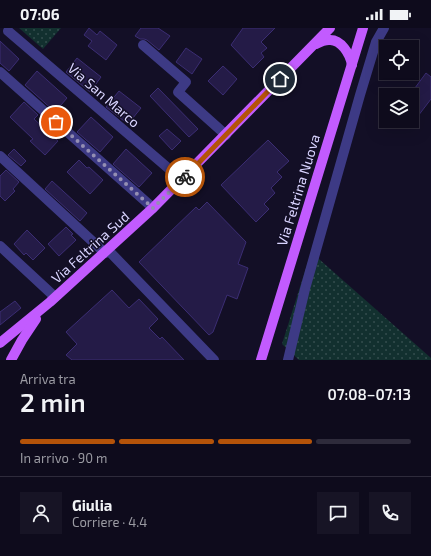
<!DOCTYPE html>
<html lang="it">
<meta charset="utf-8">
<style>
:root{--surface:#0e0b1c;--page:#171425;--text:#f1f3f6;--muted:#9b9ba3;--line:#2e2b3b;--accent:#b45309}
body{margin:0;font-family:"Exo 2",sans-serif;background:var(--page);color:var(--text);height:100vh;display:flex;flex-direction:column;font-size:15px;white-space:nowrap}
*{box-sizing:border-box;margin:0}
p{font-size:13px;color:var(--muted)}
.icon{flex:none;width:22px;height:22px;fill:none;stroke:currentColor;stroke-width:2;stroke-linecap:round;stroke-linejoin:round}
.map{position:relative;height:332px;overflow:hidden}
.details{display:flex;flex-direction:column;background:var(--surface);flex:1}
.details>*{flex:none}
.buttons{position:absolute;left:379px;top:12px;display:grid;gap:8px}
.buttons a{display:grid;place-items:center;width:40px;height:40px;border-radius:0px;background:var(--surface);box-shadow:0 4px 16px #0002,0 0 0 1px var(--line);font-size:20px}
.pin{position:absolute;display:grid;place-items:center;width:34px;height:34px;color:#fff;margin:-17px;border:2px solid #fff;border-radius:50%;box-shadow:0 1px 4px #0007}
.courier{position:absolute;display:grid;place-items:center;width:40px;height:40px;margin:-20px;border:3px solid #b45309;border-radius:50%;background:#fff;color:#222;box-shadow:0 1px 5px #0007}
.overview em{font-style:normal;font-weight:600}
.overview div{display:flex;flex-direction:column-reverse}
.overview{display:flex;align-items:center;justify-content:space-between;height:68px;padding:0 20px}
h1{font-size:26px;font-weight:600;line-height:30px}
.bar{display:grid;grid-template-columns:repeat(4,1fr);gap:6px 4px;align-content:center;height:48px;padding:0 20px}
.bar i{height:5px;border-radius:3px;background:var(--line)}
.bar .current{background:var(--accent)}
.bar p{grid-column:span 4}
.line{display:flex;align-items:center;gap:10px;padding:0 20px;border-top:1px solid var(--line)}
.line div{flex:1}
.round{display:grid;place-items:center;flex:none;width:42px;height:42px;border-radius:0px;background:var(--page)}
.status{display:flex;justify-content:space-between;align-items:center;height:28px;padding:0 20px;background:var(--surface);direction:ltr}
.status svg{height:11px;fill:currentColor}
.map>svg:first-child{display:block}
.grass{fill:url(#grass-dots)}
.building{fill:#241b47;stroke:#3b2d73}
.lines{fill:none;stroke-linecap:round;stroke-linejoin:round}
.minor{stroke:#3d3a85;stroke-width:10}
.major{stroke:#c25bff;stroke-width:10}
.done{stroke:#948fb3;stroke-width:4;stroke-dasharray:0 7.2}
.route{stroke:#b45309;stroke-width:5}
.labels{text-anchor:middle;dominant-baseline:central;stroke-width:3;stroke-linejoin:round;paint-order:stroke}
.street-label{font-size:14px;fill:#d9d4ff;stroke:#130f26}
</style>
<div class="status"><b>07:06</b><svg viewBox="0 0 49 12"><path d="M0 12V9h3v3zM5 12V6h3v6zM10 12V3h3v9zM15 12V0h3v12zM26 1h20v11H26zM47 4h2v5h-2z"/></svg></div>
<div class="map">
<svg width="431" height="332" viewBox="0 0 431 332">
<defs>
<pattern id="grass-dots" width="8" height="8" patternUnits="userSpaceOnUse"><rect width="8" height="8" fill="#12302f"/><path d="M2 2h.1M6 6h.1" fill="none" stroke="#344d4e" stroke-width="1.8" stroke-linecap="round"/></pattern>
</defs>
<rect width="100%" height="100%" fill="#130f26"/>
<g class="grass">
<path d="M19 0H61L43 21Z"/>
<path d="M311 224 431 330V332H299L282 316Z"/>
</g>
<g class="building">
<path d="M89 0 97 7 100 3 117 17 106 32 88 18 92 13 84 7Z"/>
<path d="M141 0H158L170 8 159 22 147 12 144 11H140L135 8Z"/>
<path d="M243 0H275L261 14 267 20 261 25 264 29 253 40 231 17Z"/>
<path d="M0 13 19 31 9 43 0 35Z"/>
<path d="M186 20 202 31 192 46 176 34Z"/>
<path d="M77 30 101 49 90 64 66 44Z"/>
<path d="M223 38 237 51 223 67 208 53Z"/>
<path d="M37 43 67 70 55 84 25 57Z"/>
<path d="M426 45 431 49V71L418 88 412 83V64Z"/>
<path d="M158 60 198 101 189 109 150 68Z"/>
<path d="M119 63 141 80 128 96 106 79Z"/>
<path d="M24 74 38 87 34 91 58 113 45 127 30 113 33 111 10 89Z"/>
<path d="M91 89 113 109 100 124 77 104Z"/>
<path d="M167 101 181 113 172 122 159 108Z"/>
<path d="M268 112 289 133 277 144 282 149 271 160 275 165 264 176 269 181 256 194 221 157Z"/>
<path d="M14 121 26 133 21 138 8 127Z"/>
<path d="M126 121 152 145 139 159 113 136Z"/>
<path d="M79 132 87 140 89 139 103 152 90 166 67 144Z"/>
<path d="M6 142 19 154 13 161 15 163 5 173 0 168V148Z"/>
<path d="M52 153 87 185 80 193 45 161Z"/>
<path d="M207 174 246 214 238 236 248 240 237 271 227 267 213 304 209 307 139 234 196 179 199 182Z"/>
<path d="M66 199 73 206 71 207 76 212 59 228 48 216Z"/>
<path d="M27 202 45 220 33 232 26 225 24 227 14 216Z"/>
<path d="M112 262 129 280 139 271 158 291 149 300 160 311 162 309 184 332H72L66 327 77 316 66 304Z"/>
<path d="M15 273 21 280 0 297V284Z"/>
</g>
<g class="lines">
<g class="minor">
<path d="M8 3 182 152"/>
<path d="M143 17 186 54 178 64 226 107"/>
<path d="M0 44 153 180"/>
<path d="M0 128 105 225"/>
<path d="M0 218 55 269"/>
<path d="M108 222 214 332"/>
<path d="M288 332 305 261 360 67 376 14 384 0"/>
</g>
<g class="major">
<path d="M316 16C320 14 324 12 329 12 341 11 350 26 352 37"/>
<path d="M0 315 50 274 153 180 330 0"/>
<path d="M11 332 22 312 36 291"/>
<path d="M261 332 363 0"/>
</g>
</g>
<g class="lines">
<path class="done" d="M56 94 153 180 185 149"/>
<path class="route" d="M185 149 280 51"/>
</g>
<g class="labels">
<g class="street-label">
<text transform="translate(104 67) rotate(41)">Via San Marco</text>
<text transform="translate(298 162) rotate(-73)">Via Feltrina Nuova</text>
<text transform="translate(90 219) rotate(-42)">Via Feltrina Sud</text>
</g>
</g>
</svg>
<div class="buttons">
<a><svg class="icon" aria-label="locate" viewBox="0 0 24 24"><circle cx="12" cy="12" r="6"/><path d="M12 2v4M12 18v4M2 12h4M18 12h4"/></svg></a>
<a><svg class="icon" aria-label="layers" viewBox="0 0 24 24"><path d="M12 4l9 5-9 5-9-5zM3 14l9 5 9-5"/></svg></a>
</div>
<div class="pin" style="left:56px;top:94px;background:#ea580c"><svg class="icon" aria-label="bag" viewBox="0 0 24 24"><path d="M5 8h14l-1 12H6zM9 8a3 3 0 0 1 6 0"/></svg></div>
<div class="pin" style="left:280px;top:51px;background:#1f2937"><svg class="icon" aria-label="home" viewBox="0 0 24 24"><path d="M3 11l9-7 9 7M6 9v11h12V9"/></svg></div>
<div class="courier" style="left:185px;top:149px"><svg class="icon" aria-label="bike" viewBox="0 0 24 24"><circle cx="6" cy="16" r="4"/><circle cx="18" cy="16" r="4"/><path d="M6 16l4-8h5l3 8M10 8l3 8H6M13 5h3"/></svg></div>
</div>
<section class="details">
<div class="overview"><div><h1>2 min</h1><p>Arriva tra</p></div><em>07:08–07:13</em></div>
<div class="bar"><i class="current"></i><i class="current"></i><i class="current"></i><i></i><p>In arrivo · 90 m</p></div>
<div class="line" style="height:72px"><a class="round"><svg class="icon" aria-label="person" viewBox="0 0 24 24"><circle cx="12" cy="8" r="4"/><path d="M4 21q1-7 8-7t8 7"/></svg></a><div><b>Giulia</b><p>Corriere · 4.4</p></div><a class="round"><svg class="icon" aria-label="chat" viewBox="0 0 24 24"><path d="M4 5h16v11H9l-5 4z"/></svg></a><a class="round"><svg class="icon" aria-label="phone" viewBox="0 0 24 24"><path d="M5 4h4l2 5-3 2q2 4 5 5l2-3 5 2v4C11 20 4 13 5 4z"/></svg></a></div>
</section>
